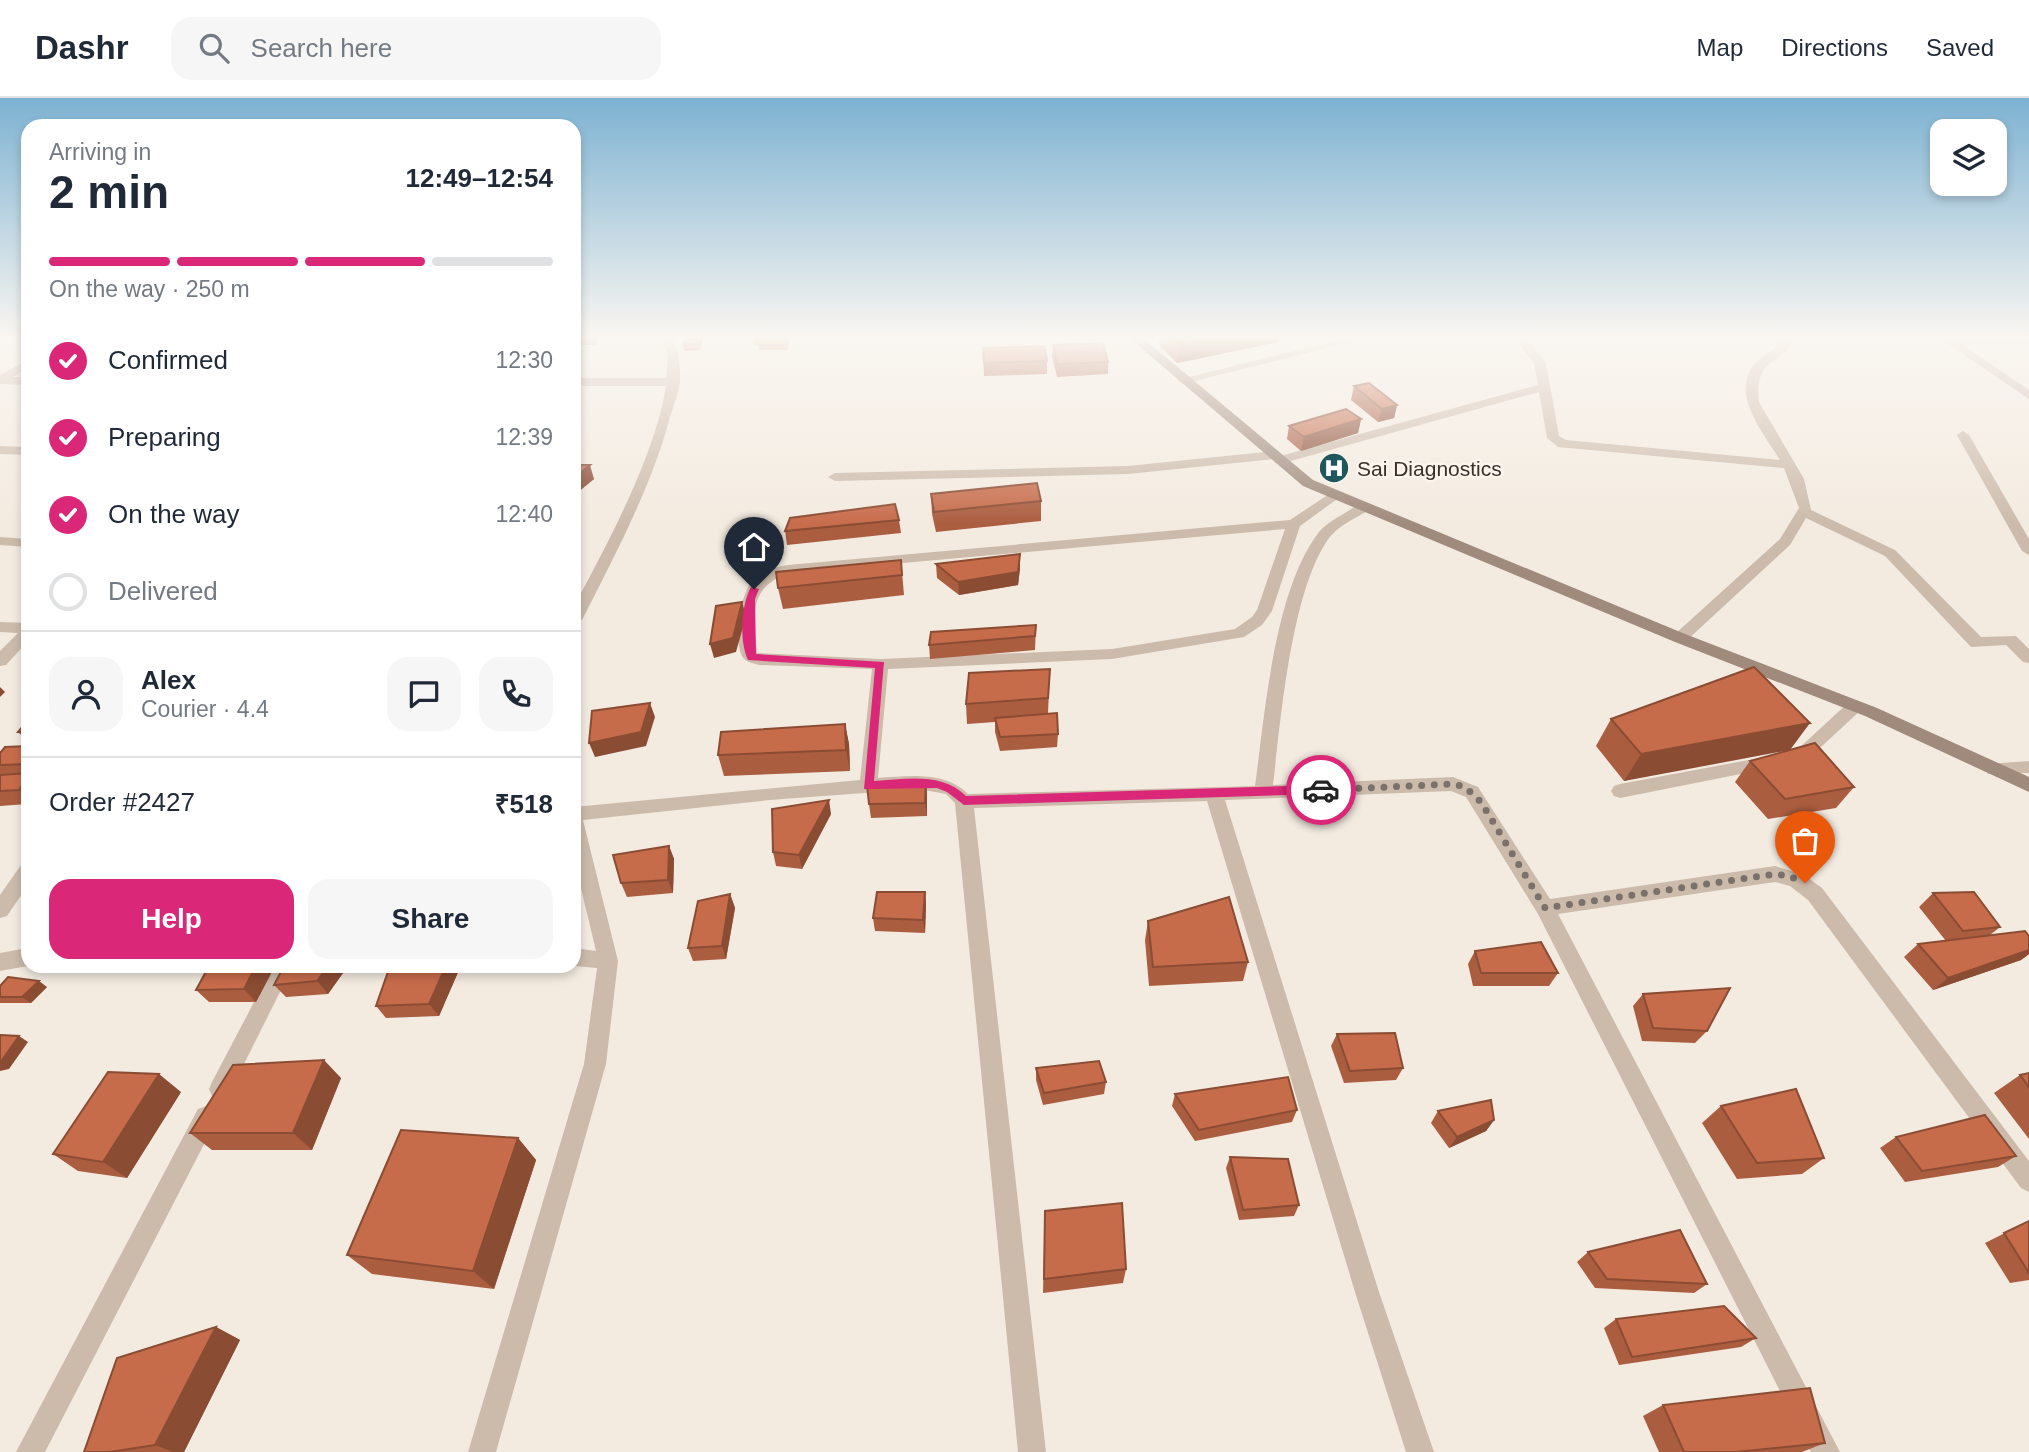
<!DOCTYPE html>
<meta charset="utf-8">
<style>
:root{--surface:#fff;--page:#f6f6f7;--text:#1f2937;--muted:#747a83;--line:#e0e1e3;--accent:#db2777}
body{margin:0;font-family:Arial,sans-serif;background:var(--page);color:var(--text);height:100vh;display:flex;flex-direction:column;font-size:26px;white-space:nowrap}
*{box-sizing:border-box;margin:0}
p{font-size:23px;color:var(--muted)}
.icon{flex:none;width:38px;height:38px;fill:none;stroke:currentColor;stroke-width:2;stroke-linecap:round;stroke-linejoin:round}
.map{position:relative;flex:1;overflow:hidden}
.panel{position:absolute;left:21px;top:21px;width:560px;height:854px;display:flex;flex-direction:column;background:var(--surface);border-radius:21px;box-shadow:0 4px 10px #0003}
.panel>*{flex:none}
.controls{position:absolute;left:1930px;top:21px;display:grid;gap:14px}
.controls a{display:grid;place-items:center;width:77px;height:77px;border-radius:14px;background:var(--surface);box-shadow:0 4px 10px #0003;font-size:35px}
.pin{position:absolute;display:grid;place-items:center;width:60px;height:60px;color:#fff;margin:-72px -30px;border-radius:50% 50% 50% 0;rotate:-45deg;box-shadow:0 0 7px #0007}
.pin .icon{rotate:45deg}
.courier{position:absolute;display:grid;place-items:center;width:70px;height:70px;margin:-35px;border:5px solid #db2777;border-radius:50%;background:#fff;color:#222;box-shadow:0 2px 9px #0007}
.overview em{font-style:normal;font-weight:600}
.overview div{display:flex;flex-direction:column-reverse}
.overview{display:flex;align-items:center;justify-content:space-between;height:119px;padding:0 28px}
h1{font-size:46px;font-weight:600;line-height:52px}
.bar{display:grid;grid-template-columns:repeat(4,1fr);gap:10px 7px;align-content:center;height:84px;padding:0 28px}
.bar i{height:9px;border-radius:5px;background:var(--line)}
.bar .on{background:var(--accent)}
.bar p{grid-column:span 4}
.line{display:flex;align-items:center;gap:18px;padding:0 28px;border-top:2px solid var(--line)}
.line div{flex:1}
.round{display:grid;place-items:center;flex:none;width:74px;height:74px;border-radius:21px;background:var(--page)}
ol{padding:0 28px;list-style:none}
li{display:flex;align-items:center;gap:21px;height:77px}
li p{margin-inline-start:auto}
li .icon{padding:7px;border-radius:50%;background:var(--accent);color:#fff;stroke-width:4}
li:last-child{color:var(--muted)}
li i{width:38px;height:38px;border:4px solid var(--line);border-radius:50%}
.primary-button{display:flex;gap:14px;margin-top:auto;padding:14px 28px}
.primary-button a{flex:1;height:80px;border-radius:21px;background:var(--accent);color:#fff;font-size:28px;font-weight:600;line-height:80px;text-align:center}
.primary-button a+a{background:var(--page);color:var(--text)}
header{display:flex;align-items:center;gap:42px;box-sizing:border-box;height:98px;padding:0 35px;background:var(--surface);border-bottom:2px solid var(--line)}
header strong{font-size:33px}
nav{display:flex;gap:38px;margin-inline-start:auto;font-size:24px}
.search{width:490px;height:63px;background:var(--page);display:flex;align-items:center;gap:18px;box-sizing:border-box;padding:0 24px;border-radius:21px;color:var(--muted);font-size:26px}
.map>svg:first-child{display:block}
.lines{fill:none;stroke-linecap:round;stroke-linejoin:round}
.street{fill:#ccbbab;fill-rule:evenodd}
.secondary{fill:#a08a7c;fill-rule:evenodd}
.wall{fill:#ab5d40}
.shaded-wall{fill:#8b4c34}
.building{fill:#c76c4b;stroke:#8b4c34;stroke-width:2}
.route{fill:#db2777}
.done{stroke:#7b716a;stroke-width:7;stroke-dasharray:0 12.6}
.labels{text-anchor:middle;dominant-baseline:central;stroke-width:5;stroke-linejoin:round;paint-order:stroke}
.far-poi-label{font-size:21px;fill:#3a302a;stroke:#fbf5ed;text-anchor:start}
</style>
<header>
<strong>Dashr</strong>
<div class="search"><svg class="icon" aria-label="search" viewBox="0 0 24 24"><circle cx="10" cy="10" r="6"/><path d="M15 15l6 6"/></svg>Search here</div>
<nav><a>Map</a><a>Directions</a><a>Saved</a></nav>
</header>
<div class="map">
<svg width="2029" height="1354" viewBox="0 0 2029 1354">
<rect width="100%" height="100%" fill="#f3ebe0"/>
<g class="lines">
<g class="street">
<path d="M660 237H672C678 253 681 267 680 283 679 294 673 308 670 319 651 390 615 457 582 522L574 527V508C608 445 655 358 666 288H574V280H666L668 258Z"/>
<path d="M1359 237H1379L1183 286 1177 282Z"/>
<path d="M1512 237H1524L1546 265 1559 338 1566 342 1780 362C1766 339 1734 301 1750 273 1756 261 1771 253 1781 244L1782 237H1794C1790 267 1753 254 1759 304L1804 381 1811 412 1895 452 1981 539 2016 538 2029 551V565L2023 564 2006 547 1971 549 1885 458 1806 420 1790 447 1685 544H1675L1672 540 1675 536 1780 441 1799 410 1784 370 1558 349 1547 340 1539 294 1280 366 1275 365 1274 361 1128 376 835 383 828 379 835 375 1128 368 1274 353 1279 354 1280 358 1538 287 1534 265Z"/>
<path d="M2029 240V246L1963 247 2029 292V301L1945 244 1951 241Z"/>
<path d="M28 262V270L13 279H28V287L0 286V277Z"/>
<path d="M1963 333 1969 337 2029 441V457L2022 453 1957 337Z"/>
<path d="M0 348 28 349V357L0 356Z"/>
<path d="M1335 392 1342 396 1340 399 1300 428 1272 513 1262 527 1244 539 1112 561 888 571 878 680C909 678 945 673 968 696L1255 688C1265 615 1274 492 1319 434 1326 426 1336 420 1345 415 1353 410 1359 404 1369 406V412C1356 420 1339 427 1329 440 1291 493 1281 621 1273 687L1453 679 1478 689 1550 801 1775 768 1804 777 1822 790 2029 1063V1094L2021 1090 1808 802 1790 788 1775 784 1558 816 1840 1354H1811L1538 816 1466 699 1451 693 1225 702 1379 1194 1434 1354H1406L1355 1194 1207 703 974 710 1046 1354H1018L955 705 946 696 918 691 770 702 583 722 618 863 606 966 496 1354H468L584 966 597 870 574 868V850L596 853 574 761V709L860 682 872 571 759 567C752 565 744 564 741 556 734 537 740 491 757 478 765 471 778 469 788 467L1290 422ZM1285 431 1257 512 1252 519 1235 531 1112 551 881 561 757 555C753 518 748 488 790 475Z"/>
<path d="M0 439 28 441V449L0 447Z"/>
<path d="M0 524 28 525V543L6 567 0 568V553L18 535 0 534Z"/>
<path d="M1855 602 1861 604 1863 608 1861 612 1808 661 1797 664 1791 662 1788 658 1791 654 1797 652 1849 604Z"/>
<path d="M1770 658 1776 659 1779 664 1776 669 1620 700 1614 698 1611 693 1614 688 1620 686Z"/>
<path d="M2029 663V675L1988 676 1985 671 1988 666Z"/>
<path d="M28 764V787L7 818 0 820V797L21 767Z"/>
<path d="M28 850V868L0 873V855Z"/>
<path d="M273 868H293L228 998 220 1001 212 998 209 991 212 984Z"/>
<path d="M206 1008 214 1011 217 1019 214 1027 45 1354H16L198 1011Z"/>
</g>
<path class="secondary" d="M1126 237H1139L1313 382 1685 536 1877 610 2029 679V694L1865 618 1675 544 1303 388Z"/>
</g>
<g class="wall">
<path d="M574 237H600L595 247H576Z"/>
<path d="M688 237H704L700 252 684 253 683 246 689 239Z"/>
<path d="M752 237H791L787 252H759V248L753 247Z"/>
<path d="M1160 237H1279L1278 244 1177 265 1159 247Z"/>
<path d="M1053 247 1108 264V276L1057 279 1052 259Z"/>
<path d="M983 250 1047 263V276L984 278Z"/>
<path d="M1354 288 1397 307 1394 320 1378 324 1351 302Z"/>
<path d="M1361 321 1358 335 1301 353 1287 341 1289 328Z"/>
<path d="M574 367 594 381 578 394H574Z"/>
<path d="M931 396 1041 403V423L936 434 932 416Z"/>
<path d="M899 422 901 435 787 447 785 433Z"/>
<path d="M1020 456V470L1018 487 959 497 937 480 936 466Z"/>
<path d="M901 462 904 497 783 511 778 490Z"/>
<path d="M1036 527 1035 552 930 561 929 547Z"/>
<path d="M1050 571 1048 615 1058 636 1057 649 1000 653 995 634V624L967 626 966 606Z"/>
<path d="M1611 621 1810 625 1624 683 1596 648Z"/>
<path d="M28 622V644L18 634Z"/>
<path d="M845 626 849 646 850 673 724 678 718 657Z"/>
<path d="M28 648V706L0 708V655Z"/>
<path d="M1750 663 1854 689 1836 710 1768 721 1735 684Z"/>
<path d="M927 696V718L871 720 869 706Z"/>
<path d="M831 716 802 771 776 768 773 754Z"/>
<path d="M669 748 674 761 673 795 627 799 621 785Z"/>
<path d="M925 794 926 807 925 835 875 833 873 820Z"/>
<path d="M1933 795 2000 829 1990 837 2029 838V856L2021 862 1933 892 1904 859 1918 846 1946 843 1919 809Z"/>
<path d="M730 796 735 810 726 861 693 863 688 850Z"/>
<path d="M1148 823 1248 864 1243 883 1149 888 1145 842Z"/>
<path d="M1475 853 1558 875 1549 888H1473L1468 866Z"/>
<path d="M275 868 256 904H209L196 892Z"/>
<path d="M348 868 328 896 286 899 274 887Z"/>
<path d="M459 872 439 918 386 920 376 908Z"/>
<path d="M0 888 47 889 31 905H0Z"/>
<path d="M1643 896 1707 933 1695 945 1642 943 1633 908Z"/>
<path d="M1337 936 1403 970 1396 982 1344 985 1331 948Z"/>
<path d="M1036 970 1106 984 1104 996 1043 1007 1036 982Z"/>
<path d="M2029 975V1041L1994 995 2020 977Z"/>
<path d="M341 980 312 1052H212L190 1035Z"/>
<path d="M181 994 127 1080 78 1073 53 1056Z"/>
<path d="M1175 996 1297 1012 1292 1024 1195 1043 1172 1008Z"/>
<path d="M1721 1008 1824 1060 1802 1076 1737 1081 1702 1025Z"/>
<path d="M1438 1013 1494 1022 1486 1033 1449 1050 1431 1025Z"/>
<path d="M1896 1039 2016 1058 1998 1069 1905 1084 1880 1050Z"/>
<path d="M518 1040 536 1062 494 1191 372 1176 347 1157Z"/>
<path d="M1230 1059 1299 1107 1294 1118 1239 1122 1226 1070Z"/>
<path d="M1045 1113 1126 1171 1123 1185 1043 1195Z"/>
<path d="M2029 1123V1182L2010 1185 1985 1145Z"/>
<path d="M1588 1154 1707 1186 1694 1195 1595 1190 1577 1164Z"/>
<path d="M1616 1221 1756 1240 1741 1249 1619 1267 1604 1230Z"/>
<path d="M216 1229 240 1242 184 1354H84Z"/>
<path d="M1663 1307 1825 1345 1802 1354H1659L1643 1318Z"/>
</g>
<g class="shaded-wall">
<path d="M592 237H600L595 247Z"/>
<path d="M701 237H704L700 252 699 246Z"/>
<path d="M785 237H791L787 252 785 239Z"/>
<path d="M1223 237H1279L1278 244 1177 265 1180 246Z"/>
<path d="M1397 307 1394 320 1378 324 1382 311Z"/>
<path d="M1361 321 1358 335 1301 353 1304 339Z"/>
<path d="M590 367 594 381 578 394 574 380Z"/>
<path d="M1020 456V470L1018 487 959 497 958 484Z"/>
<path d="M742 504 746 518 736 554 714 560 710 546Z"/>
<path d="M0 589 5 594 0 599Z"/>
<path d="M650 605 655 619 646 648 595 659 589 645Z"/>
<path d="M1810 625 1790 652 1624 683 1641 656Z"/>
<path d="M845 626 849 646 850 673 846 652Z"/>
<path d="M28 678V701L19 692Z"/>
<path d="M926 682 927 696V718L925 705Z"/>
<path d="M829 702 831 716 802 771 799 757Z"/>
<path d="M669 748 674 761 673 795 668 782Z"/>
<path d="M925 794 926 807 925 835 923 822Z"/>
<path d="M730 796 735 810 726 861 722 848Z"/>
<path d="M2029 852V856L2021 862 1933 892 1948 880Z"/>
<path d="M256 868H275L256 904 244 891Z"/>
<path d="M328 868H348L328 896 317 883Z"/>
<path d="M446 868H456L459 872 439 918 429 906Z"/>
<path d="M39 883 47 889 31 905 22 899Z"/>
<path d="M19 938 28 944 9 971 0 973V965Z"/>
<path d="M324 962 341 980 312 1052 293 1035Z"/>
<path d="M159 976 181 994 127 1080 103 1064Z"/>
<path d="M1494 1022 1486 1033 1449 1050 1457 1039Z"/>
<path d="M518 1040 536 1062 494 1191 473 1173Z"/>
<path d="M216 1229 240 1242 184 1354H173L155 1347Z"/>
</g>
<g class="building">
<path d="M692 237H701L699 246H683L685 240 693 238Z"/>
<path d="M758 237H785V239H757Z"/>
<path d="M1170 237H1223L1180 246Z"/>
<path d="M1103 245 1108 264 1057 266 1053 247Z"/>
<path d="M1044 248 1047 263 984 265 983 250Z"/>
<path d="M1369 285 1397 307 1382 311 1354 288Z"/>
<path d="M1346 311 1361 321 1304 339 1289 328Z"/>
<path d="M574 367H590L574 380Z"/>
<path d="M1037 385 1041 403 934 414 931 396Z"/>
<path d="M895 406 899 422 785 433 790 420Z"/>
<path d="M1020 456 1018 474 958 484 936 466Z"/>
<path d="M901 462 902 477 778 490 776 474Z"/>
<path d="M742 504 733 540 710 546 716 508Z"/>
<path d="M1036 527 1035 538 929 547 931 534Z"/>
<path d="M1754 569 1810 625 1641 656 1611 621Z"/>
<path d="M1050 571 1048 600 966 606 969 575Z"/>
<path d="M650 605 641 634 589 645 592 613Z"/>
<path d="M1057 615 1058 636 1000 639 995 620Z"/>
<path d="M28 622V634H18Z"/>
<path d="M845 626 846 652 718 657 721 634Z"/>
<path d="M1815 645 1854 689 1785 701 1750 663Z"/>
<path d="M28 648V666L0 667V655L5 649Z"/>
<path d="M28 675V678L19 692 0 693V677Z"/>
<path d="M926 682 925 705 869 706 867 687Z"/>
<path d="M829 702 799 757 773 754 772 711Z"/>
<path d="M669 748 668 782 621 785 613 757Z"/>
<path d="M28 791V799L23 800Z"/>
<path d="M877 794H925L923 822 873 820Z"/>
<path d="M1974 794 2000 829 1963 833 1933 795Z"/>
<path d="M730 796 722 848 688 850 698 803Z"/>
<path d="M1229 799 1248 864 1153 869 1148 823Z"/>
<path d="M2025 833 2029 838V852L1948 880 1918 846Z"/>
<path d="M1541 844 1558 875H1481L1475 853Z"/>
<path d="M209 868H256L244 891 196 892Z"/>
<path d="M284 868H328L317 883 274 887Z"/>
<path d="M390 868H446L429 906 376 908Z"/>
<path d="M8 879 39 883 22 899H0V888Z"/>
<path d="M1730 890 1707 933 1653 930 1643 896Z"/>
<path d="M1395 935 1403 970 1350 973 1337 936Z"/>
<path d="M0 937 19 938 0 965Z"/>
<path d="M324 962 293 1035H190L233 967Z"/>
<path d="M1099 963 1106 984 1044 995 1036 970Z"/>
<path d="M108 974 159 976 103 1064 53 1056Z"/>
<path d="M2029 975V989L2020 977Z"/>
<path d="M1288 979 1297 1012 1199 1032 1175 996Z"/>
<path d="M1796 991 1824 1060 1757 1065 1721 1008Z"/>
<path d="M1491 1002 1494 1022 1457 1039 1438 1013Z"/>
<path d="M1985 1017 2016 1058 1922 1073 1896 1039Z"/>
<path d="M401 1032 518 1040 473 1173 347 1157Z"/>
<path d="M1230 1059 1288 1061 1299 1107 1243 1112Z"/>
<path d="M1122 1105 1126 1171 1044 1181 1045 1113Z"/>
<path d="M2029 1123V1175L2004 1135Z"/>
<path d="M1680 1132 1707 1186 1607 1181 1588 1154Z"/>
<path d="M1724 1208 1756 1240 1632 1259 1616 1221Z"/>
<path d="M216 1229 155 1347 110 1354H84L117 1260Z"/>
<path d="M1810 1290 1825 1345 1736 1354H1684L1663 1307Z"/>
</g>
<linearGradient id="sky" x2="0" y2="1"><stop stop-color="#7db2d2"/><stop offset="0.56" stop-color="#faf6f1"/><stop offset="1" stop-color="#faf6f1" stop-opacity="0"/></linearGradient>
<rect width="2029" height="427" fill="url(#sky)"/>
<path class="route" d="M751 489 759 491 755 501 756 556 884 564 874 683C906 681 942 674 966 698L1321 687 1327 692 1321 696 964 707 947 694 937 690 864 691 875 570 748 562C739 543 741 507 751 489Z"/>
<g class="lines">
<path class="done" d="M1321 692 1453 686 1465 689 1481 704 1545 810 1775 776 1789 778 1805 785"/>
</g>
<defs>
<g id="hospital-disc" transform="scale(1.575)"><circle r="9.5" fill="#1f575c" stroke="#fbf5ed"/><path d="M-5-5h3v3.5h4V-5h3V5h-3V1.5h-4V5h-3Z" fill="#fff"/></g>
</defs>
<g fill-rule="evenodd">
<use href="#hospital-disc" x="1334" y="370"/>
</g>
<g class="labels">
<g class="far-poi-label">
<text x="1357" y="370">Sai Diagnostics</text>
</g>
</g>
</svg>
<div class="controls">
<a><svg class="icon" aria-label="layers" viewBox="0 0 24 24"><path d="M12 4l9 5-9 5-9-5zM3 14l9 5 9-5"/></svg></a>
</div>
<div class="pin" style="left:1805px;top:785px;background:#ea580c"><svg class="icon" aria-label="bag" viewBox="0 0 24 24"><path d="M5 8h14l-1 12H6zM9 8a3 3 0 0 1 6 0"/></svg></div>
<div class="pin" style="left:754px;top:491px;background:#1f2937"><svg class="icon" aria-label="home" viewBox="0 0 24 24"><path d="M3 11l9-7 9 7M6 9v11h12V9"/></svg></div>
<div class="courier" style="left:1321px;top:692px"><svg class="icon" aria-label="car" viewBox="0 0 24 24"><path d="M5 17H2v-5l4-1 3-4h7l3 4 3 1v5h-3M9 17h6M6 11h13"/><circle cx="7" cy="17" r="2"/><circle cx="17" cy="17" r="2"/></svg></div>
<section class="panel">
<div class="overview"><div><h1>2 min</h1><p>Arriving in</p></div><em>12:49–12:54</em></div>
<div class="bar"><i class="on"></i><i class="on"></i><i class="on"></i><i></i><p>On the way · 250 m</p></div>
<ol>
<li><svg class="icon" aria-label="check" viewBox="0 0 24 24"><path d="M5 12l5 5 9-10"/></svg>Confirmed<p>12:30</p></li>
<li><svg class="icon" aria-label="check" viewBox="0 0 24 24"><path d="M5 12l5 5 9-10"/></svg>Preparing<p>12:39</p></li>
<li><svg class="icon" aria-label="check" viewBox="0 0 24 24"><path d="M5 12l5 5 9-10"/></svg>On the way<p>12:40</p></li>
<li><i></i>Delivered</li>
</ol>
<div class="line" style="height:126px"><a class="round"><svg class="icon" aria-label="person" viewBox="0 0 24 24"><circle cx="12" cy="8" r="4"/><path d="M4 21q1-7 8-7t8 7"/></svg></a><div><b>Alex</b><p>Courier · 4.4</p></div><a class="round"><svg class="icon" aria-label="chat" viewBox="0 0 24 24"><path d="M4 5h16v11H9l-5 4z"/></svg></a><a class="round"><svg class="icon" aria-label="phone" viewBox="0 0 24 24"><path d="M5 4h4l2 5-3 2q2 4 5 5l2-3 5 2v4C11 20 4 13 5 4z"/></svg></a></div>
<div class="line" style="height:91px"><div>Order #2427</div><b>₹518</b></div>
<div class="primary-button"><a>Help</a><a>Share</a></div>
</section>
</div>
